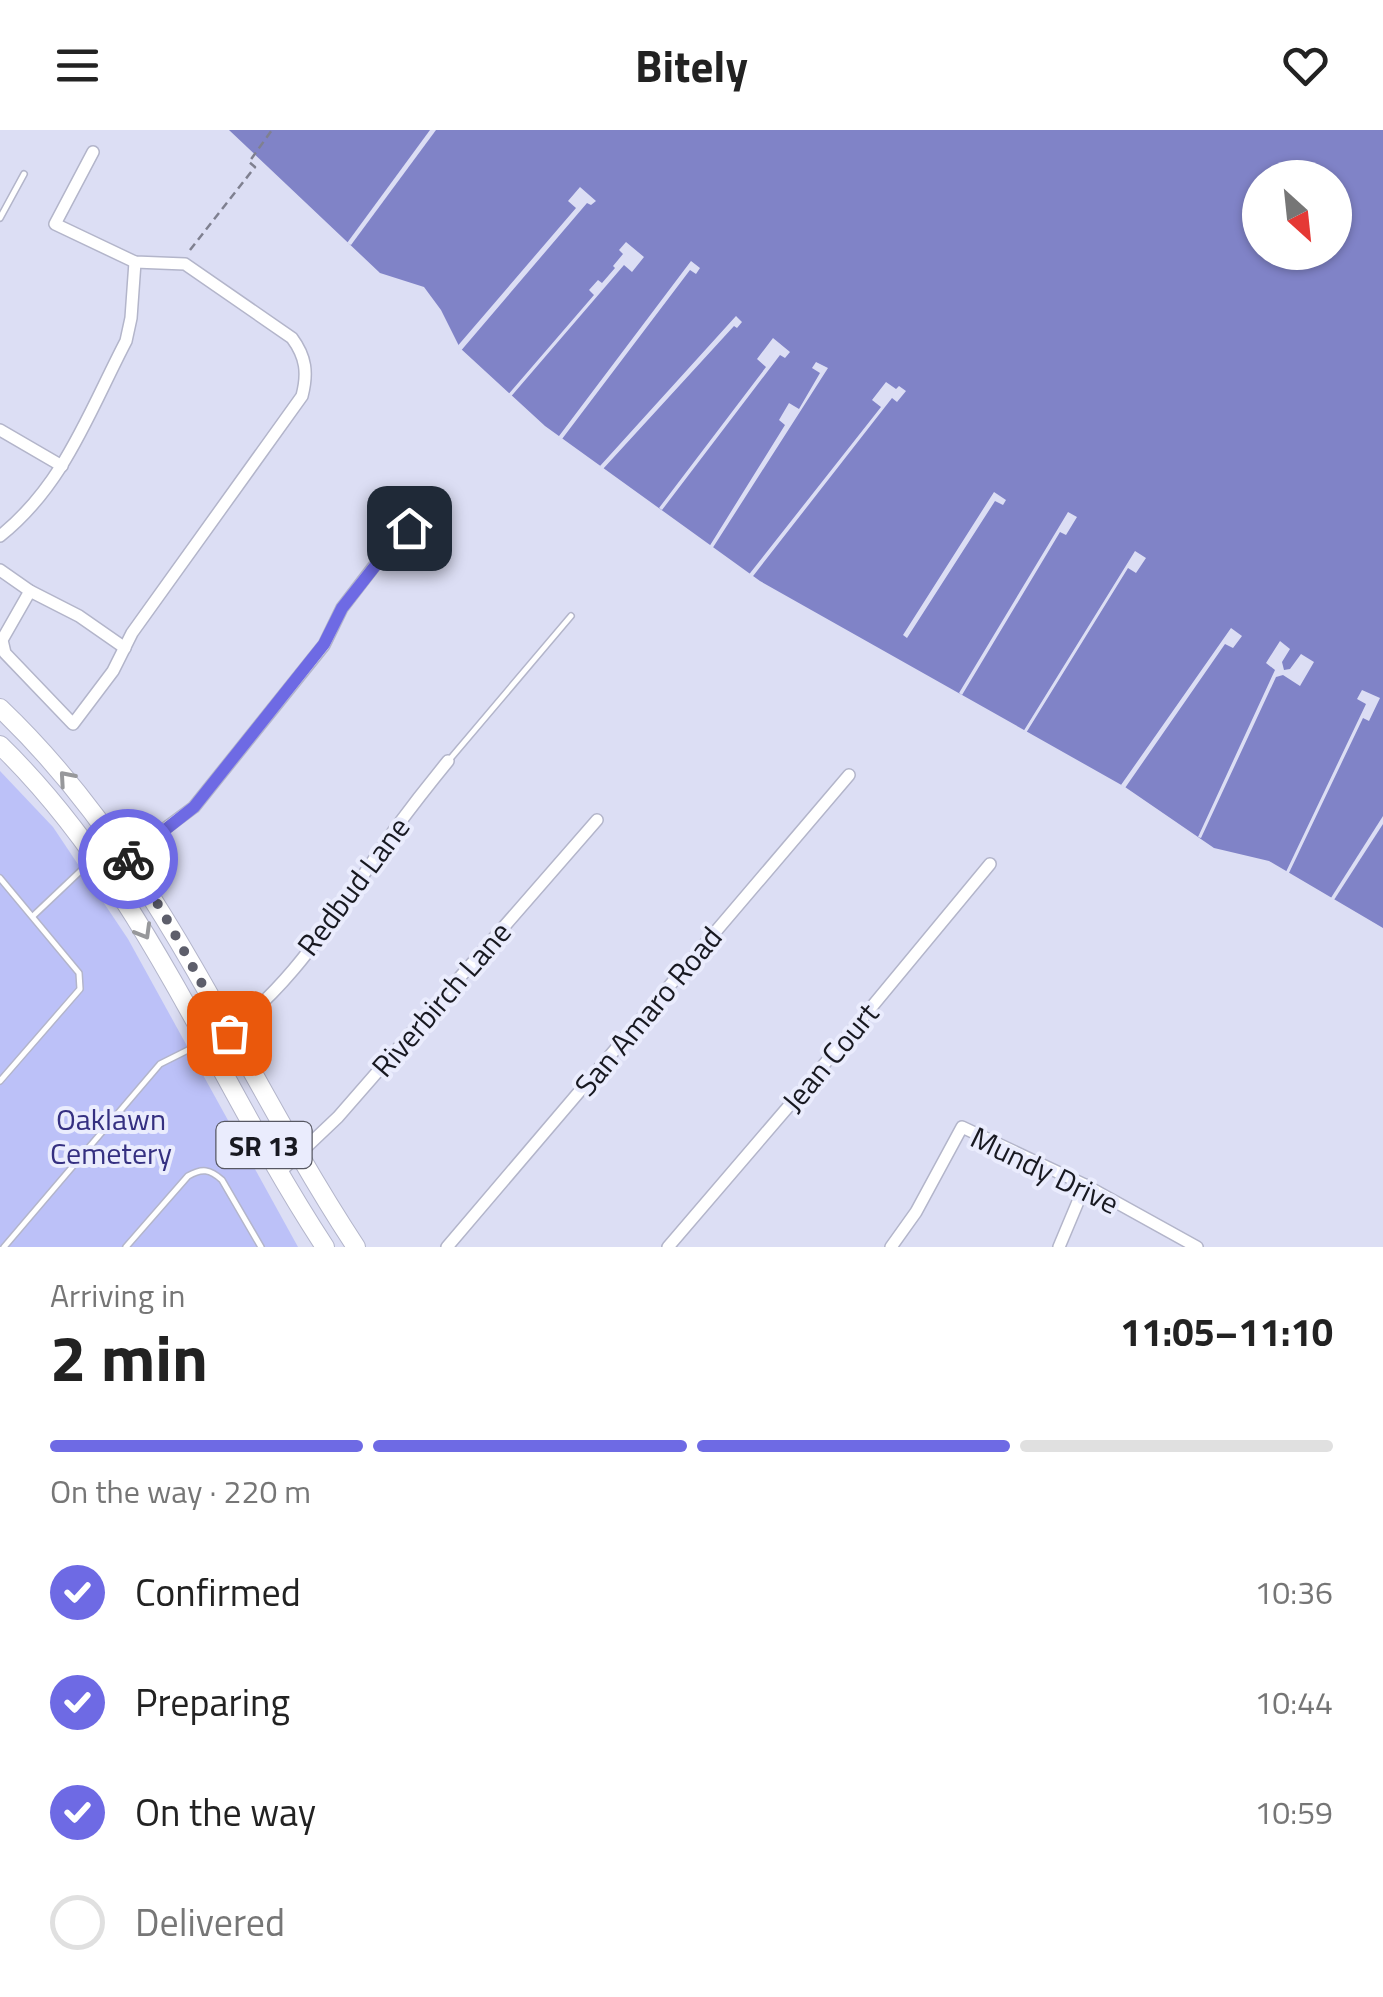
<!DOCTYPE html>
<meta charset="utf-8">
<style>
:root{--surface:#fff;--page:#f2f2f2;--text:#222;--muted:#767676;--line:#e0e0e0;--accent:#6e6ae4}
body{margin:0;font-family:"Titillium Web",sans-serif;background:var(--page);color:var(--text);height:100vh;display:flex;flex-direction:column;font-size:38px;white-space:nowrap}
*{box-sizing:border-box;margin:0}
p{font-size:32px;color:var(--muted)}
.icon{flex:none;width:55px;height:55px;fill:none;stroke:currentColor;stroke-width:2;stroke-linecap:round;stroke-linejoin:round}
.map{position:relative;height:1117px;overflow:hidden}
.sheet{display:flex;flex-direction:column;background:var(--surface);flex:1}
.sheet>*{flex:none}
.needle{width:65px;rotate:153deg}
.tools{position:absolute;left:1242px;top:30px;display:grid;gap:20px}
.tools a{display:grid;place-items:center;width:110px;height:110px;border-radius:50%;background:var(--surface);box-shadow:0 2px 8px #0004;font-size:50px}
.pin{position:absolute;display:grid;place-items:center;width:85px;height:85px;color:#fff;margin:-42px;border-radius:20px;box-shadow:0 5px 15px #0006}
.courier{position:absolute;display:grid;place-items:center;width:100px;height:100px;margin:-50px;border:8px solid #6e6ae4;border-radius:50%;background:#fff;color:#222;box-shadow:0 2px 12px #0007}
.head em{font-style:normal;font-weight:700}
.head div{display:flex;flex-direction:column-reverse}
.head{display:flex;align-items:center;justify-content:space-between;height:170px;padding:0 50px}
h1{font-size:65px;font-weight:700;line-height:75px}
.bar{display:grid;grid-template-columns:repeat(4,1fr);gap:15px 10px;align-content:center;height:120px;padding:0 50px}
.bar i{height:12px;border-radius:8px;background:var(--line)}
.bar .selected{background:var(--accent)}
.bar p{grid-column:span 4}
ol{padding:0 50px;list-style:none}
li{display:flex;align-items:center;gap:30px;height:110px}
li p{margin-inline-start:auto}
li .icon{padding:10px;border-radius:50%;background:var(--accent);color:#fff;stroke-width:4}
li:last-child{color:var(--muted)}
li i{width:55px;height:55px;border:5px solid var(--line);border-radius:50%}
header{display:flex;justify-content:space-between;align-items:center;height:130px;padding:0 50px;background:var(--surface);font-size:45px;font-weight:700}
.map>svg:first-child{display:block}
.green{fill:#bcc1f8}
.water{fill:#8083c7;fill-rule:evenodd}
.pier{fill:#dcdef4}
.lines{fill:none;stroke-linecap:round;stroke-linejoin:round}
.service-casing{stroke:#b3b5ca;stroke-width:8}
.minor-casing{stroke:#b3b5ca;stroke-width:14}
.primary-casing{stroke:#b3b5ca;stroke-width:20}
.path{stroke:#7f8090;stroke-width:2.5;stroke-dasharray:8 5;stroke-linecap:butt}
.service{stroke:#fff;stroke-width:5}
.minor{stroke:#fff;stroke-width:11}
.primary{stroke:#fff;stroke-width:18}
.oneway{stroke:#97989b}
.done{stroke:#5d5e6b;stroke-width:10;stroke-dasharray:0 18}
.route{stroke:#6e6ae4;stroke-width:12}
.labels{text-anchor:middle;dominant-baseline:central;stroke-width:8;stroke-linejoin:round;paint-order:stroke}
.shield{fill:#eaecfd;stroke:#575863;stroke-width:2.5}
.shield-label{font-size:28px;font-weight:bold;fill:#181921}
.street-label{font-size:30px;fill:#181921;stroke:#eaecfd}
.park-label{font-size:30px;fill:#353081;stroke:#eaecfd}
</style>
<header><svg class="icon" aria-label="menu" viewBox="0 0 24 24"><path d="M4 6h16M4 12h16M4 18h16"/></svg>Bitely<svg class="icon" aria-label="heart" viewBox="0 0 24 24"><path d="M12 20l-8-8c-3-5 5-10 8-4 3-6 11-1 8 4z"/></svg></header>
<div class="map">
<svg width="1383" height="1117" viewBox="0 0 1383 1117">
<rect width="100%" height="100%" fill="#dcdef4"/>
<path class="green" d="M0 641 53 697 128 809 298 1117H0Z"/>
<path class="water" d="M229 0H1383V798L1269 731 1214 718 1125 657 760 451 545 296 460 218 441 180 424 157 380 143ZM1260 48H1335V122H1260Z"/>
<g class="pier">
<path d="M430 0H436L351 115 347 113Z"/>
<path d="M580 57 596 71 591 75 587 73 459 223 455 219 576 78 568 71Z"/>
<path d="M626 112 644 127 632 142 624 135 508 270 506 267 594 165 589 160 598 150 602 153 615 138 613 136 623 124 619 120Z"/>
<path d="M691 131 700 138 696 144 690 140 559 313 556 310Z"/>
<path d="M736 186 742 192 737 198 734 196 603 339 600 336Z"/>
<path d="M773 208 790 222 785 228 780 225 662 380 659 378 766 237 757 229Z"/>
<path d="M816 232 828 238 712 419 709 417 785 295 779 290 789 273 799 279 820 243 812 238Z"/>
<path d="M886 252 896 259 899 256 906 261 897 272 892 268 750 450 747 447 881 277 872 270Z"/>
<path d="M994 362 1006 370 1003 375 995 371 907 508 903 505Z"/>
<path d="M1068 382 1077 387 1066 405 1060 402 962 565 959 563Z"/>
<path d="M1135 421 1146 428 1136 443 1128 438 1026 603 1023 602Z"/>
<path d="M1231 498 1242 506 1233 518 1225 514 1125 658 1121 655Z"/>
<path d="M1280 511 1290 519 1282 532 1284 540 1290 539 1301 524 1314 532 1300 556 1283 545 1276 547 1201 708 1198 707 1275 540 1266 533Z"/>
<path d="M1362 560 1380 568 1369 591 1363 588 1288 745 1285 744 1366 574 1357 569Z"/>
<path d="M1383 686V694L1332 773 1329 771Z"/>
</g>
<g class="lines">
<g class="service-casing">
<g id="service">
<path d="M0 88 24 44"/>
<path d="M450 629 571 486"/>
<path d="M0 748 79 843 80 859 0 951"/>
<path d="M33 786 90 732"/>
<path d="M4 1117 160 934 202 913"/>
<path d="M126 1117 188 1046C202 1038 210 1039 222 1050L261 1117"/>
</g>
</g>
<g class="minor-casing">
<g id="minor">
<path d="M0 300 62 336"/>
<path d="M0 406C64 355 89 282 126 211L131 188 135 132"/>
<path d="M0 440 30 461 79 486 125 518"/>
<path d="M30 461 2 510 5 523 73 594 113 541 132 503 302 266C308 243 306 227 292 208L185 134 135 132 55 94 93 22"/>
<path d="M127 727 194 677 324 515 342 478 375 435 409 399"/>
<path d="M205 912C278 884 350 762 395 699 412 676 430 653 448 631"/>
<path d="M279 1043 338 987 597 690"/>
<path d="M447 1117 849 645"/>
<path d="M668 1117 812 949 990 734"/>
<path d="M891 1117 916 1082 962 997 1085 1055 1197 1117"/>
<path d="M1059 1117 1085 1055"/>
</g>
</g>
<g class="primary-casing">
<g id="primary">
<path d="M0 578C160 730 236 935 356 1117"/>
<path d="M0 615C145 756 215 950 325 1117"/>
</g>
</g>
<path class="path" d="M190 120 255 37 249 32 272 0"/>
<use href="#service" class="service"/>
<use href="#minor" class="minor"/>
<use href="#primary" class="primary"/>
</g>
<defs><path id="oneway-chevron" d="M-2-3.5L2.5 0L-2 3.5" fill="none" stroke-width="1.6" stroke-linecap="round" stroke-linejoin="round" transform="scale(2.5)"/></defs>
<g class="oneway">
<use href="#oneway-chevron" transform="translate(66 648) rotate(-131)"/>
<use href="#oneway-chevron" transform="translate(144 802) rotate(60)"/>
</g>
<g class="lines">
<path class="done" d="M128 729 161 779 229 903"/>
<path class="route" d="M128 729 194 677 324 514 342 478 375 436 409 398"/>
</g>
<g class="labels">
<rect class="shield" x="216.5" y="992" width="95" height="46" rx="8"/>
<g class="shield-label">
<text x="264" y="1015">SR 13</text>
</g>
<g class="street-label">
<text transform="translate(353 756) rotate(-53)">Redbud Lane</text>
<text transform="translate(441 869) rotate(-49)">Riverbirch Lane</text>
<text transform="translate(648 881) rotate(-50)">San Amaro Road</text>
<text transform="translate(830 927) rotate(-50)">Jean Court</text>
<text transform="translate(1045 1040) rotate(26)">Mundy Drive</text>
</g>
<g class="park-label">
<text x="111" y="989">Oaklawn<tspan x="111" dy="34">Cemetery</tspan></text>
</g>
</g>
</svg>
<div class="tools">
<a><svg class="needle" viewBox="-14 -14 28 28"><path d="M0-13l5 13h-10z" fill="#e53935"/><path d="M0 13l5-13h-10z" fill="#767676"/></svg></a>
</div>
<div class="pin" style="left:229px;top:903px;background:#ea580c"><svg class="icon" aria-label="bag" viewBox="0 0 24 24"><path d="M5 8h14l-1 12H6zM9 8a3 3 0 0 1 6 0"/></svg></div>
<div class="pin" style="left:409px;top:398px;background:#1f2937"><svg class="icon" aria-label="home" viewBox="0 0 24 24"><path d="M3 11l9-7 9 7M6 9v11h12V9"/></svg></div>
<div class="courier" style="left:128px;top:729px"><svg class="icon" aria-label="bike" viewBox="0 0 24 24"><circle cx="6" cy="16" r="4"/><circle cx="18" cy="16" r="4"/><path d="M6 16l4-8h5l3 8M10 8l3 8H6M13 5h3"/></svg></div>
</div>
<section class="sheet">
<div class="head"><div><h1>2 min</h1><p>Arriving in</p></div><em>11:05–11:10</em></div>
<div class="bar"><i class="selected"></i><i class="selected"></i><i class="selected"></i><i></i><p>On the way · 220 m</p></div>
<ol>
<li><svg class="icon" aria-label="check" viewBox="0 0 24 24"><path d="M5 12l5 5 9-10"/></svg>Confirmed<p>10:36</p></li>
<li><svg class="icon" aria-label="check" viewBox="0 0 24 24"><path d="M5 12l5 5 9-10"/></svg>Preparing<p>10:44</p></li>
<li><svg class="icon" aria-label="check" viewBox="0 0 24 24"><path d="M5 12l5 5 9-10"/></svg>On the way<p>10:59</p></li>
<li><i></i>Delivered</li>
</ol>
</section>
